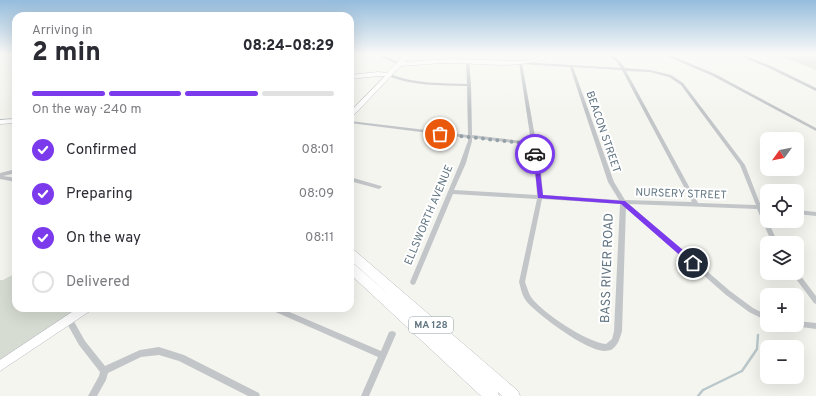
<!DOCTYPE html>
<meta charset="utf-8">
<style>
:root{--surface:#fff;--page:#f7f7f7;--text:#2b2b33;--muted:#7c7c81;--line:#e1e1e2;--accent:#7c3aed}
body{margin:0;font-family:Overpass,sans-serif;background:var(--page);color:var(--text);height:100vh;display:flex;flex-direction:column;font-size:15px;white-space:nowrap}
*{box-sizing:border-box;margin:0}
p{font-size:13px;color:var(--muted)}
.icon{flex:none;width:22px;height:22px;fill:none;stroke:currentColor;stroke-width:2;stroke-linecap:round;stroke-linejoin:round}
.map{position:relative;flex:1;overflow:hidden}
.sheet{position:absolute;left:12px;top:12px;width:342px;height:300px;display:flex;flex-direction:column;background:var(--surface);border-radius:12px;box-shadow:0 4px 16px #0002}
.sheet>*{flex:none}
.needle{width:26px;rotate:237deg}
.buttons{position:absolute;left:760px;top:132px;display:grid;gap:8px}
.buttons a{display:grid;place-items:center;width:44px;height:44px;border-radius:8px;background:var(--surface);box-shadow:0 4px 16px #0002;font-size:20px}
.pin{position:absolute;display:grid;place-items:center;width:34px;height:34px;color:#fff;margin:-17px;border:2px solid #fff;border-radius:50%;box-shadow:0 1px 4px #0007}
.courier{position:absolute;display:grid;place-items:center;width:40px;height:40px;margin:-20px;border:3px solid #7c3aed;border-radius:50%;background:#fff;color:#222;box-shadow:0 1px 5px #0007}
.overview em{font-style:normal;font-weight:800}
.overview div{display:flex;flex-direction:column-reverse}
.overview{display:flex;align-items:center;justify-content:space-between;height:68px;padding:0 20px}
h1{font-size:26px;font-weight:800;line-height:30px}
.bar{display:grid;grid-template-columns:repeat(4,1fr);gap:6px 4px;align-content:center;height:48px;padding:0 20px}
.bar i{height:5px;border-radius:3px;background:var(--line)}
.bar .on{background:var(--accent)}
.bar p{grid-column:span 4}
ol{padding:0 20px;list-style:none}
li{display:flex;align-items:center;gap:12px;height:44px}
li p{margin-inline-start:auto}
li .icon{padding:4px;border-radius:50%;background:var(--accent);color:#fff;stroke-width:4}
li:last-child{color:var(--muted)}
li i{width:22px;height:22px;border:2px solid var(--line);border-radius:50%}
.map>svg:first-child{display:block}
.green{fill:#d6dcd1}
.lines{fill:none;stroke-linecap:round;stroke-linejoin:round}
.stream{stroke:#b9c7ca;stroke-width:2.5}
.secondary-casing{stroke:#b4babe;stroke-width:1}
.highway-casing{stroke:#b4b8bb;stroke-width:1}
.street{fill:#c2c6c9;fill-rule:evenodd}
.secondary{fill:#fff;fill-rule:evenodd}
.highway{fill:#fff;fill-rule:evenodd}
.route{fill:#7c3aed}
.done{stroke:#95a2a9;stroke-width:4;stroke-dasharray:0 7.2}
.labels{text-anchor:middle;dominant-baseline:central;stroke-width:4;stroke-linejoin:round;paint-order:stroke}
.shield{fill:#fff;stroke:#919fa8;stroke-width:1}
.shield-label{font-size:10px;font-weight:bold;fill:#627683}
.street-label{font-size:11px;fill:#627683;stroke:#fff}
.near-street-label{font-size:13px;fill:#627683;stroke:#fff}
</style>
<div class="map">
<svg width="816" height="396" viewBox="0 0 816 396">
<rect width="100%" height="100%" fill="#f5f5f0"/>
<g class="green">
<path d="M776 54H816V70Z"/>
<path d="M16 273V308H77L0 359V280H3Z"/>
</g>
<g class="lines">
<path class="stream" d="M698 396 703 390 742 371 757 349 758 335"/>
<g class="secondary-casing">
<g id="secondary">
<path d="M545 54H552C527 71 482 63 453 63 435 63 417 65 400 66L397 64 400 62 451 59 520 61 533 60Z"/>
<path d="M387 74 392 75 352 117 350 118V112Z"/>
<path d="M16 119V123L0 124V120Z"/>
<path d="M78 308H91L90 311 0 371V360Z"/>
</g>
</g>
<g class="highway-casing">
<g id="highway">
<path d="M405 54H412L391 76H378L350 79V75L378 72 387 73Z"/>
<path d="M350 249 354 250 518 391 520 396H502L498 392 499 396H481L350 274V262L354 264 392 297 350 260Z"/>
</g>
</g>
<g class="street">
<path d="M375 54H381L402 64 399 65Z"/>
<path d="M606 54C615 54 620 62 625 68L650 70 671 75 683 83 745 165 761 206H767V210H763L767 221H768L778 243H772L757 209 629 204 730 291 753 308 767 315V321L749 312 726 295 626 207 622 331C620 338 618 346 611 350 610 350 606 351 605 351 588 352 538 315 527 302 522 296 521 289 519 282L537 199 453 194 416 282 415 284 413 285 411 284 410 282 460 163 468 141V138L350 123V121L468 135 467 86C440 85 413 86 388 76V74H390C415 84 441 83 467 84L466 62 469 61 471 85 472 135 531 142 519 62 621 68 616 61ZM522 64 570 67 608 182 619 200 543 195 541 170ZM573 67 622 70 692 202 625 200 614 182ZM626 71 650 72 669 77 681 85 740 165 756 205 698 203ZM472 138 531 145 535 170 537 195 454 190 466 163 472 141ZM542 199 620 204 614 331 612 339 606 344C588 343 541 312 531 297 528 292 527 287 525 282Z"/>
<path d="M662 54H668L715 74 816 128V131L713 76Z"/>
<path d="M735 54H741L771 66 816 88V91L769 68Z"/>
<path d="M16 169V173L3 176 16 178V182L0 179V173Z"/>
<path d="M350 177 381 186 382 187 379 189 350 181Z"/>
<path d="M797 210 816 212V216L797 214Z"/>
<path d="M797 271 816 296V304L814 303 793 275 792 273H797Z"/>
<path d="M270 308H280L381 351 389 332 392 331 395 332 396 334 369 396H361L378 357 271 310Z"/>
<path d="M69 317 72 318 85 341 105 366 140 350 159 347 184 355 259 393 260 396H248L179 361 159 355 141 357 108 373 106 380 97 396H88L99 376 100 372 79 345 65 320 66 318Z"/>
<path d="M797 321 816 323V329L794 326V325H797Z"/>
</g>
<use href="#secondary" class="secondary"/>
<use href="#highway" class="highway"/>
</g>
<linearGradient id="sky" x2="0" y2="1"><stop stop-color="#95bcdc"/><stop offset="0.49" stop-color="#fafaf8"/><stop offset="1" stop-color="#fafaf8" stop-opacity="0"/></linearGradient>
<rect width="816" height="110" fill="url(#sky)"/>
<path class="route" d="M533 152 538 154 543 195 625 201 696 261V265H691L621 204 538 198Z"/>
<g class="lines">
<path class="done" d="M440 134 533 144 535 154"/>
</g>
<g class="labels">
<rect class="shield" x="409" y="317" width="44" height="16" rx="3"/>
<g class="shield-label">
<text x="431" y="325">MA 128</text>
</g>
<g class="street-label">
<text transform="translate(603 132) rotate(71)">BEACON STREET</text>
<text transform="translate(681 194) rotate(2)">NURSERY STREET</text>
<text transform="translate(429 215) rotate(-67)">ELLSWORTH AVENUE</text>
</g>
<g class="near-street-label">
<text transform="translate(608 268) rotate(-88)">BASS RIVER ROAD</text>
</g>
</g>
</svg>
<div class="buttons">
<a><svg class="needle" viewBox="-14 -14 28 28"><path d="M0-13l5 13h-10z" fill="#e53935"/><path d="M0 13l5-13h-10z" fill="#7c7c81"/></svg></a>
<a><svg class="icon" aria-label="locate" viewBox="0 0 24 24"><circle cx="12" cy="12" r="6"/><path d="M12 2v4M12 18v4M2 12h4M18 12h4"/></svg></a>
<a><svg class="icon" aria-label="layers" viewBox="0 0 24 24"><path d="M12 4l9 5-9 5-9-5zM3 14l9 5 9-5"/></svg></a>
<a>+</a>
<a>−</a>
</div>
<div class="pin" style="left:440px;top:134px;background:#ea580c"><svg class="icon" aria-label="bag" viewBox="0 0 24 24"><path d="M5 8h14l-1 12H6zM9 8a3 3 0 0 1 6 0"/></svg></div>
<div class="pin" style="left:693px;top:263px;background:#1f2937"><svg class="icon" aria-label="home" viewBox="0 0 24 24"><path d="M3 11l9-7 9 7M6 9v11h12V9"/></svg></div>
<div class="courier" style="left:535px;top:154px"><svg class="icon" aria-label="car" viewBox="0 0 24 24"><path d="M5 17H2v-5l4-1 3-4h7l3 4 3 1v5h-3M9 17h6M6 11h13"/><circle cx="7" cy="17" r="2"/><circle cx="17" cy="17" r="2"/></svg></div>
<section class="sheet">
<div class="overview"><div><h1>2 min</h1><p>Arriving in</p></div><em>08:24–08:29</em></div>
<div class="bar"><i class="on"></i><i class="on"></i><i class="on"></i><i></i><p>On the way · 240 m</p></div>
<ol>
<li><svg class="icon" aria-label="check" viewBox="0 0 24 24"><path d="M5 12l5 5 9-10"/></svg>Confirmed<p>08:01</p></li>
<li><svg class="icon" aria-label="check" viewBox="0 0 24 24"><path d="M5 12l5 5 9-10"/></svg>Preparing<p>08:09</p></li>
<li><svg class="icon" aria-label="check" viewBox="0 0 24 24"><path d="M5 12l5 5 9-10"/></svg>On the way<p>08:11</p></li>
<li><i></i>Delivered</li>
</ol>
</section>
</div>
